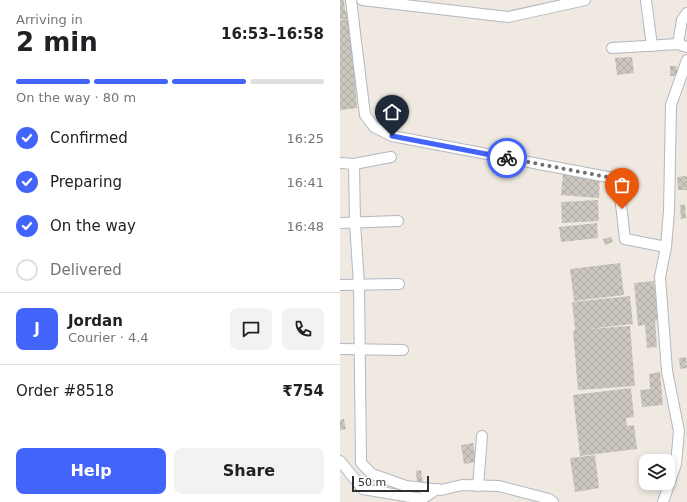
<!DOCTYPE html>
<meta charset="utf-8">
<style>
:root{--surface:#fff;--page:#f2f2f2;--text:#202124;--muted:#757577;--line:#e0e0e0;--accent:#4264fb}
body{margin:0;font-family:"DejaVu Sans",sans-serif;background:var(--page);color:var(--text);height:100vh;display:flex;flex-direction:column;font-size:15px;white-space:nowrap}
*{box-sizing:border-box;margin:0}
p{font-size:13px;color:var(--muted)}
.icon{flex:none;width:22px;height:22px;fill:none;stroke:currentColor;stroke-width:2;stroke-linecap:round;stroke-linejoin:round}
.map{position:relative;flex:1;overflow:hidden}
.details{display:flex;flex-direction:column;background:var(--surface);width:340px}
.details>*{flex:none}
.buttons{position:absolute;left:299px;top:454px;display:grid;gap:8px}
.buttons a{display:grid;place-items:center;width:36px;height:36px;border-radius:8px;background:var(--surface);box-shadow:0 2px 6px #0003;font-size:20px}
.scale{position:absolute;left:12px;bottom:10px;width:77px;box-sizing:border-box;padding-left:4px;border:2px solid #2e2e2e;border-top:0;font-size:11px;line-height:14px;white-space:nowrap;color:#2e2e2e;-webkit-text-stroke:3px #fff;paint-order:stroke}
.pin{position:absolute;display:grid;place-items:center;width:34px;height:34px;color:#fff;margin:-41px -17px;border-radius:50% 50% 50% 0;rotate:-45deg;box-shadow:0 0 4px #0007}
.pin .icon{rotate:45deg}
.courier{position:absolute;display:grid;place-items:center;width:40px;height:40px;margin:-20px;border:3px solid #4264fb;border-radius:50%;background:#fff;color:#222;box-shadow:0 1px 5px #0007}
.overview em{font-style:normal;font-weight:600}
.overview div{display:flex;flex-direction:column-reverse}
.overview{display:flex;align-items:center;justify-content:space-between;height:68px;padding:0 16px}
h1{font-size:26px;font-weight:600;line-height:30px}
.bar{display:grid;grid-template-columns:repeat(4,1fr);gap:6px 4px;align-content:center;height:48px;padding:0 16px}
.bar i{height:5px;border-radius:3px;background:var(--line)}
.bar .on{background:var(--accent)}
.bar p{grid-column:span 4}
.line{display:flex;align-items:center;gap:10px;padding:0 16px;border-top:1px solid var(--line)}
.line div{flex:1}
.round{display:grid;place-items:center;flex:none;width:42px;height:42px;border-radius:8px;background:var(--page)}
ol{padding:0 16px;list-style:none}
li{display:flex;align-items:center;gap:12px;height:44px}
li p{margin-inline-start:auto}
li .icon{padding:4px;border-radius:50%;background:var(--accent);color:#fff;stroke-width:4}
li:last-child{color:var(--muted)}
li i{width:22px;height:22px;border:2px solid var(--line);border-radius:50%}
.button{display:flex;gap:8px;margin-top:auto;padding:8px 16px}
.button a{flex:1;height:46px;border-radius:8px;background:var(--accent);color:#fff;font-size:16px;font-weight:600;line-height:46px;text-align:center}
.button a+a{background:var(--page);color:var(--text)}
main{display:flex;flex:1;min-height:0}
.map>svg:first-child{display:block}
.building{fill:url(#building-cross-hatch)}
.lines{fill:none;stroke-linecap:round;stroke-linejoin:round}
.minor-casing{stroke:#b4b7c1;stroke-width:12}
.minor{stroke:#fff;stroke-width:10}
.done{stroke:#726f6d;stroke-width:4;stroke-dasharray:0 7.2}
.route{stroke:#4264fb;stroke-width:5}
</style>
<main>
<section class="details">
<div class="overview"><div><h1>2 min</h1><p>Arriving in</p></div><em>16:53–16:58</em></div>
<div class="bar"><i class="on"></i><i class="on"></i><i class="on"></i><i></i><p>On the way · 80 m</p></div>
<ol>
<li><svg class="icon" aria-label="check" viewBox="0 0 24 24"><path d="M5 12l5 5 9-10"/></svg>Confirmed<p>16:25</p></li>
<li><svg class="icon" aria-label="check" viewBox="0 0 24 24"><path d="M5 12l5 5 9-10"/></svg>Preparing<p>16:41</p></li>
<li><svg class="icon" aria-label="check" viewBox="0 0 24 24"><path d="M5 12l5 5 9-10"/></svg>On the way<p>16:48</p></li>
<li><i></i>Delivered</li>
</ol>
<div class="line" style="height:72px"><b class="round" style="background:var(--accent);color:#fff">J</b><div><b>Jordan</b><p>Courier · 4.4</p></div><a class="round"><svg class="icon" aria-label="chat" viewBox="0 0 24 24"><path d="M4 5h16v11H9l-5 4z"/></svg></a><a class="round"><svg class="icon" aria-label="phone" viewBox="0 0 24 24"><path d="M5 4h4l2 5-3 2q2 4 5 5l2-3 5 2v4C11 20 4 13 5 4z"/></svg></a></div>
<div class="line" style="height:52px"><div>Order #8518</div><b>₹754</b></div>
<div class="button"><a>Help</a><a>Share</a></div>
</section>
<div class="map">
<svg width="347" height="502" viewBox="0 0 347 502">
<defs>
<pattern id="building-cross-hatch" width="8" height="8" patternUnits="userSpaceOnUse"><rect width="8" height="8" fill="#cbc7bf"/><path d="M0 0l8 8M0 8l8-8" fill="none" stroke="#afaba4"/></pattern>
</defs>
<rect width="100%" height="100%" fill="#efe9e1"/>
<g class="building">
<path d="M0 0H4L5 11H8L9 19H0Z"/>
<path d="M10 19 17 108 0 110V20Z"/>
<path d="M292 57 294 73 277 75 275 58Z"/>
<rect x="330" y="66" width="7" height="10"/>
<path d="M223 173 260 176 259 198 221 195Z"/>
<path d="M347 176V190H338L337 177Z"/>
<path d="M258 200 259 221 222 223 221 202Z"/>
<path d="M345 204 346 218 341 219 340 205Z"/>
<path d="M257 223 258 238 221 242 219 227Z"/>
<path d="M271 237 273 242 265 245 263 239Z"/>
<path d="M280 263 284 295 234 301 230 269Z"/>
<path d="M314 281 318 320 315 321 317 347 307 348 305 325 298 326 294 283Z"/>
<path d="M290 296 293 324 247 329 290 326 295 386 238 390 233 331 235 330 232 302Z"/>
<path d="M346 357 347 368 340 369 339 358Z"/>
<path d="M320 372 323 405 302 407 300 390 310 389 309 374Z"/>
<path d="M291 388 294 417 286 418 287 426 294 425 297 449 240 456 233 395Z"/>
<path d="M4 419 6 429 0 430V420Z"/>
<path d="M133 443 136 462 124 464 121 445Z"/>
<path d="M255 455 259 488 235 492 230 458Z"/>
<path d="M81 470 83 483 77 484 76 471Z"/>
</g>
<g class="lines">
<g class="minor-casing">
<g id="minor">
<path d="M11 0 25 115 34 127 52 136 278 179 285 239 326 247"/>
<path d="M22 0 168 17 245 0"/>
<path d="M306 0 312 46"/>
<path d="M338 44 342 20 347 13"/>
<path d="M272 48 338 44 347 47"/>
<path d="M0 163 14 164 15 222 19 285 21 463 32 474 66 486 101 490 122 485 159 486 209 499 213 502"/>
<path d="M14 164 51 157"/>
<path d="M0 223 58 221"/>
<path d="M0 285 59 284"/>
<path d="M0 349 63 350"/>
<path d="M0 461 23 489 82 499 97 489"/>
<path d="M138 486 142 436"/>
<path d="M323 502 336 464 339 431 327 371 320 277 326 247 329 211 331 105 347 60"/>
</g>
</g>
<use href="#minor" class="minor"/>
</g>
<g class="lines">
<path class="done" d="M167 158 278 179 282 209"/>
<path class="route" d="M52 136 167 158"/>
</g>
</svg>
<div class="buttons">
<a><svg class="icon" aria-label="layers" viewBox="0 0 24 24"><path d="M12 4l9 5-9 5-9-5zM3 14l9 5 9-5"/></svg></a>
</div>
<div class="scale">50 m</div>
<div class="pin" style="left:282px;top:209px;background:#ea580c"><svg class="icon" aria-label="bag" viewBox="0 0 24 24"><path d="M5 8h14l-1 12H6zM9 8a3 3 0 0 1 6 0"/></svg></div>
<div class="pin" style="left:52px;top:136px;background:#1f2937"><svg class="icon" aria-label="home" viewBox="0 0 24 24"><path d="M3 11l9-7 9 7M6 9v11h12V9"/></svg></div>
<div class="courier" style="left:167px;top:158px"><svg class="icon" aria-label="bike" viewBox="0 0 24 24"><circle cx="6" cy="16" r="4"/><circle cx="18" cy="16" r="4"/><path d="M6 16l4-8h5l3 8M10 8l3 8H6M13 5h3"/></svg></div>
</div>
</main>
